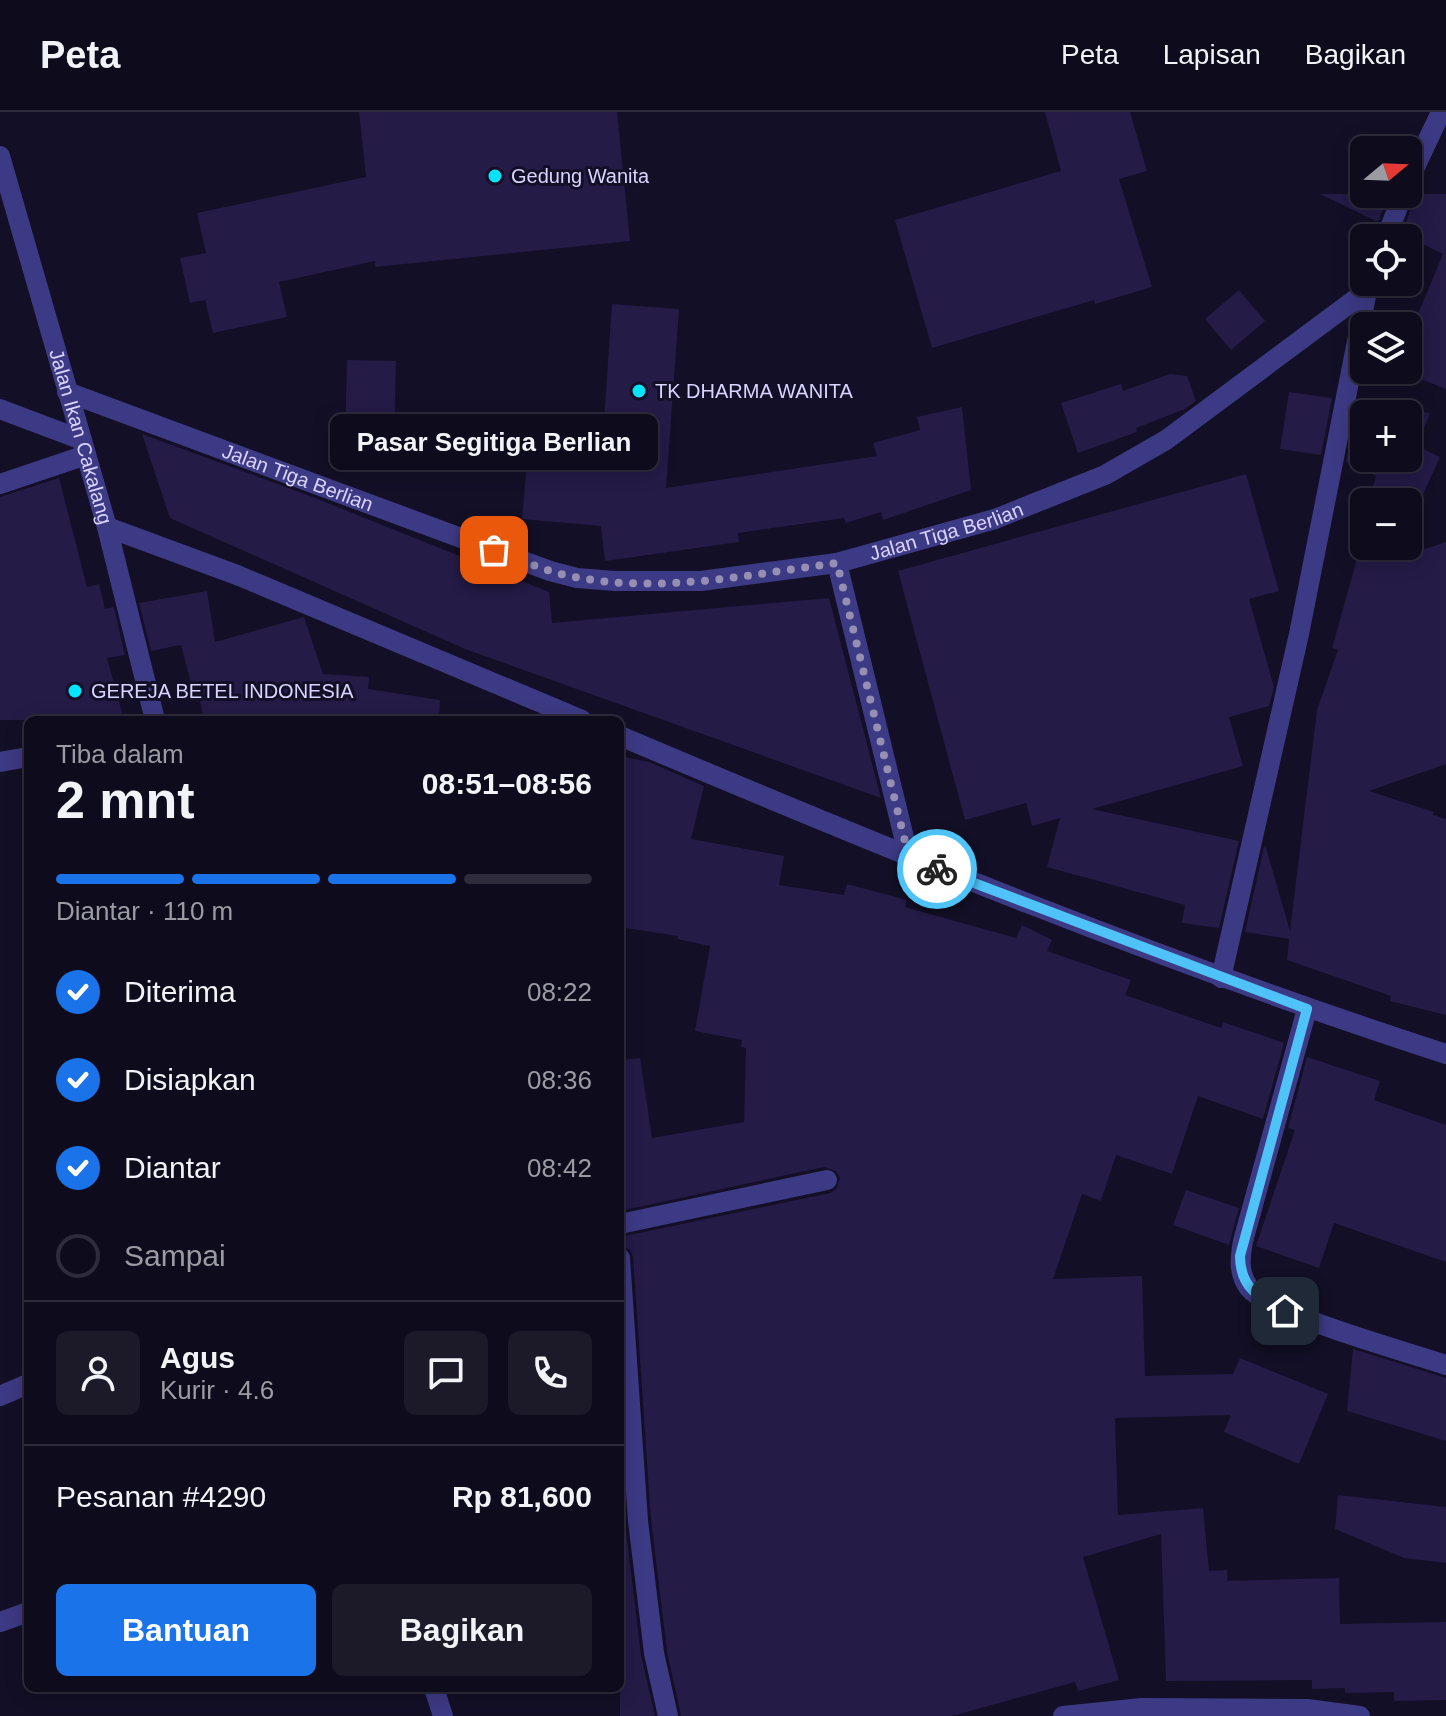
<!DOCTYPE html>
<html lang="id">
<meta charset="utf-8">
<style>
:root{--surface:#0e0b1c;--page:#1c1929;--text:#f1f3f6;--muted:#9b9ba3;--line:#2e2b3b;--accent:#1a73e8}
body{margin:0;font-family:Arial,sans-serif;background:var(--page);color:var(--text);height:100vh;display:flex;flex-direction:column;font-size:30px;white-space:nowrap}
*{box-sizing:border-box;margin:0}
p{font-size:26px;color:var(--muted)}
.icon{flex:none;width:44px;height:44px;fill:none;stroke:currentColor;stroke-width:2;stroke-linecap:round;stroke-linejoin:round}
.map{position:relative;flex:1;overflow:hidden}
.sheet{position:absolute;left:24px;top:604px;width:600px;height:976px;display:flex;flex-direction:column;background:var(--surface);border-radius:12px;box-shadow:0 4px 20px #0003,0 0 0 2px var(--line)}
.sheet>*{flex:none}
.needle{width:52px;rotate:71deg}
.tools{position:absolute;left:1350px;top:24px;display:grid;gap:16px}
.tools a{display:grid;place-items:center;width:72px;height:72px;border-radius:12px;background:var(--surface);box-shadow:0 4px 20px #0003,0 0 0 2px var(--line);font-size:40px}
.pin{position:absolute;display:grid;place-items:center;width:68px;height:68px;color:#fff;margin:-34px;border-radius:16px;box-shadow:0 4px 12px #0006}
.courier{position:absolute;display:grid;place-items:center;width:80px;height:80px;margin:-40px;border:6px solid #4fc3f7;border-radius:50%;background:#fff;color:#222;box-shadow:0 2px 10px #0007}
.bubble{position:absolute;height:56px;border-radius:12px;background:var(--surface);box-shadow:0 4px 20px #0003,0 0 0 2px var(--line);font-size:26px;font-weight:700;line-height:56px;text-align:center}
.overview em{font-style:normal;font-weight:700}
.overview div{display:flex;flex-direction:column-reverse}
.overview{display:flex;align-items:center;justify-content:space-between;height:136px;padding:0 32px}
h1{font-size:52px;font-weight:700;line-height:60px}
.bar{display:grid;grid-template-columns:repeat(4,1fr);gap:12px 8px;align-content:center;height:96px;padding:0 32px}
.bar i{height:10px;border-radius:6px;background:var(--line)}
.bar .active{background:var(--accent)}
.bar p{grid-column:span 4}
.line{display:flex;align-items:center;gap:20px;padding:0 32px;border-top:2px solid var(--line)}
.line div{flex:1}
.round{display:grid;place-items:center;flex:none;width:84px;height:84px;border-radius:12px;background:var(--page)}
ol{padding:0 32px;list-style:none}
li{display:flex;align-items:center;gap:24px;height:88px}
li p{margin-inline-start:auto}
li .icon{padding:8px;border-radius:50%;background:var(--accent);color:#fff;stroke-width:4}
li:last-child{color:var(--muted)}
li i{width:44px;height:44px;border:4px solid var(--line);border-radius:50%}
.action{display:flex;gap:16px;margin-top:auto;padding:16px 32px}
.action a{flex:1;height:92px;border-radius:12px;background:var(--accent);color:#fff;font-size:32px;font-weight:700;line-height:92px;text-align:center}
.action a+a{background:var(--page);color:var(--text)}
header{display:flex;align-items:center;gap:48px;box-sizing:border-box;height:112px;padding:0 40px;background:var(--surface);border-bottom:2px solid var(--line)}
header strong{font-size:38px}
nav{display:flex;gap:44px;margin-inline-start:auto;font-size:28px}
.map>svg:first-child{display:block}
.building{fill:#241b47;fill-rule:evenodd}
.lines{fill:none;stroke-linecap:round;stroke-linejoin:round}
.street{stroke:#3d3a85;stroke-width:20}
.done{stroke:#948fb3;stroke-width:8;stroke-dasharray:0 14.4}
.route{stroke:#4fc3f7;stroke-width:10}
.poi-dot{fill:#00e5ff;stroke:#130f26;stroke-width:3}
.labels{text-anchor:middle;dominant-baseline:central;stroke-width:6;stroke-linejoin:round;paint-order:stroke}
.poi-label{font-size:20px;fill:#d9d4ff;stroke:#130f26;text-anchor:start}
.street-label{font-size:20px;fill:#d9d4ff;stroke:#130f26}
</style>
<header>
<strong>Peta</strong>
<nav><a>Peta</a><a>Lapisan</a><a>Bagikan</a></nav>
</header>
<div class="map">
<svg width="1446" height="1604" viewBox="0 0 1446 1604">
<rect width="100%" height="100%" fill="#130f26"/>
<g class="building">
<path d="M359 0H617L630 129 375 155V149L279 170 287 205 213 221 205 188 190 191 180 146 206 141 197 101 366 65Z"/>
<path d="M1045 0H1130L1147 59 1119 67 1152 175 1095 192 1094 188 932 236 895 108 1061 59Z"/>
<path d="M1320 82H1389L1378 110Z"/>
<path d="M1416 82H1446V277L1408 262V226L1443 142 1402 122Z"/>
<path d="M1239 178 1265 209 1231 238 1205 207Z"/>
<path d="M612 192 679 197 666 376 877 344 873 331 920 318 917 305 962 295 971 378 883 408 881 400 846 411 844 406 738 421 739 430 605 449 601 414 522 407 529 330 602 338Z"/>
<path d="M347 248 396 249 394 329 345 328Z"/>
<path d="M1170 262 1187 264 1196 289 1185 297 1136 316 1137 320 1078 341 1061 291 1121 272 1123 279Z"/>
<path d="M1289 280 1332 286 1321 343 1280 337Z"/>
<path d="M1358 290 1430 301 1417 334 1440 345 1408 416V390H1368L1376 364 1346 350ZM1364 302H1408V346H1364Z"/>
<path d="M142 322 310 384 549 480 552 511 829 486 881 686 465 537 170 406Z"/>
<path d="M1246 362 1279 479 1249 487 1274 575 1269 594 1229 605 1243 654 1092 697 1239 729 1219 816 1182 811 1185 793 1047 755 1060 706 1032 714 1026 691 965 708 898 459Z"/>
<path d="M59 366 87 475 99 472 105 497 114 495 125 543 107 546 124 608H0V385Z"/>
<path d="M1364 422V434H1400L1394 447 1446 430V652L1369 679 1434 700 1433 703 1446 707V903L1390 889 1391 884 1287 848 1289 827 1245 820 1264 735 1266 736 1290 819 1317 598 1338 538 1332 536Z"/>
<path d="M207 479 215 530 304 505 323 562 369 565 368 577 440 588 439 608H204L200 589 196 590 181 533 151 539 139 491Z"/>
<path d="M620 644 649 650 704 674 691 727 784 744 779 773 844 783 847 772 907 788 905 795 1016 826 1022 813 1052 828 1047 839 1131 868 1125 883 1221 916 1223 910 1284 931 1263 1007 1198 984 1172 1062 1116 1043 1101 1089 1082 1082 1053 1167 1142 1164 1145 1264 1233 1262 1240 1246 1328 1282 1299 1352 1224 1320 1231 1303 1115 1306 1118 1403 1203 1396 1209 1459 1227 1458V1469L1339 1466 1340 1512 1446 1510V1588L1394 1589V1580L1345 1581V1576L1312 1577V1568L1166 1569 1161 1422 1083 1445 1119 1568 1078 1579 1075 1570 952 1604H681L667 1539 651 1408 633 1145 630 1138 620 1133V1125L830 1081 836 1077 840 1066 836 1059 824 1055 620 1099V948L640 946 652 1026 744 1010 746 936 741 935 742 928 695 919 710 834 677 827 678 824 620 815Z"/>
<path d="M1307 945 1380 969 1374 988 1446 1013V1150L1334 1111 1319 1156 1256 1134 1295 1018 1288 1016Z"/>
<path d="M1186 1078 1239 1096 1229 1133 1173 1113Z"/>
<path d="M1353 1237 1446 1266V1329L1347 1299Z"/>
<path d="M620 1336 625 1410 641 1543 655 1604H620Z"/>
<path d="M1338 1383 1446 1395V1451L1404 1446 1335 1417Z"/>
</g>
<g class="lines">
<g class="street">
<path id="s1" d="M0 44 107 415 155 608"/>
<path d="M1408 70 1441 0"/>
<path d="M1386 126 1403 82"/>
<path id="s2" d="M67 280 550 459 577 466 615 469H701L837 451 995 407 1105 363 1166 328 1365 180"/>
<path d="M0 297 82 328"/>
<path d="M0 372 86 343"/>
<path d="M107 415 237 463 582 608"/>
<path d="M837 451 909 746"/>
<path d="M620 624C892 739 1165 851 1446 942"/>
<path d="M0 650 28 645"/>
<path d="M1221 866 1299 522 1368 174"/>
<path d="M1307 897 1243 1129C1240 1146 1238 1161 1249 1176 1269 1202 1408 1240 1446 1253"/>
<path d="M620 1112 827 1068"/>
<path d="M620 1146 638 1409 654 1541 668 1604"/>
<path d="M0 1284 28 1272"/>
<path d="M0 1510 28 1500"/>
<path d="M434 1576 443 1604"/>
<path d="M1063 1604 1142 1596 1307 1597 1360 1604"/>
</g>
</g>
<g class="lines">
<path class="done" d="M494 438C520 448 547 460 575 465 661 482 752 462 837 451L909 746 937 757"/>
<path class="route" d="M937 757 1307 897 1240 1144C1240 1175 1259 1187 1285 1199"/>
</g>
<g class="poi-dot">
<circle cx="495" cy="64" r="8"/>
<circle cx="639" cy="279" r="8"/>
<circle cx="75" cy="579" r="8"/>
</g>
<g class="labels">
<g class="poi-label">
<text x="511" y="64">Gedung Wanita</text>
<text x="655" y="279">TK DHARMA WANITA</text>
<text x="91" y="579">GEREJA BETEL INDONESIA</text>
</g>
<g class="street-label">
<text stroke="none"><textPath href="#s1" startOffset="292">Jalan Ikan Cakalang</textPath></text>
<text stroke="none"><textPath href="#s2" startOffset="246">Jalan Tiga Berlian</textPath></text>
<text stroke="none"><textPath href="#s2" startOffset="918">Jalan Tiga Berlian</textPath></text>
</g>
</g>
</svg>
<div class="tools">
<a><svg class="needle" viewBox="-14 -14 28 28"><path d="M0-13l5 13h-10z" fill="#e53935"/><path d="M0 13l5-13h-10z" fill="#9b9ba3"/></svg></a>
<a><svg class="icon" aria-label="locate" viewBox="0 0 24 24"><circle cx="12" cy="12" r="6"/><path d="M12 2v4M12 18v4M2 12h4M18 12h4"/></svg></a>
<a><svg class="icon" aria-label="layers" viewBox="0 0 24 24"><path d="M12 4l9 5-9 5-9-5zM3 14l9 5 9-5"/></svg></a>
<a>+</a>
<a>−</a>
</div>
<div class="pin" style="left:494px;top:438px;background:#ea580c"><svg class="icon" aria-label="bag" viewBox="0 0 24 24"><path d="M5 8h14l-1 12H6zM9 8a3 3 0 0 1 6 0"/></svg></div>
<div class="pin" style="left:1285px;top:1199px;background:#1f2937"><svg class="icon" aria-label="home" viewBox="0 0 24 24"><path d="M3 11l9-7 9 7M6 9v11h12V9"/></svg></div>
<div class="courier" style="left:937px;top:757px"><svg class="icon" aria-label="bike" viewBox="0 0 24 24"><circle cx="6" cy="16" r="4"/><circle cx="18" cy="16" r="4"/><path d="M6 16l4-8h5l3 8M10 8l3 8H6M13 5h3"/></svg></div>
<div class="bubble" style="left:330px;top:302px;width:328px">Pasar Segitiga Berlian</div>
<section class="sheet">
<div class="overview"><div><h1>2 mnt</h1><p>Tiba dalam</p></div><em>08:51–08:56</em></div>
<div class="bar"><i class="active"></i><i class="active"></i><i class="active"></i><i></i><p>Diantar · 110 m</p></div>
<ol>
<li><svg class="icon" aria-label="check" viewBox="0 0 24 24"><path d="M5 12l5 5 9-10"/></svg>Diterima<p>08:22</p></li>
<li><svg class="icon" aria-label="check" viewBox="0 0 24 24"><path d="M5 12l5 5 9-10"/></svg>Disiapkan<p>08:36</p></li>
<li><svg class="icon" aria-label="check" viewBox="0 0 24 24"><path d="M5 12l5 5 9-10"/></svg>Diantar<p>08:42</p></li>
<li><i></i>Sampai</li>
</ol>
<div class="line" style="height:144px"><a class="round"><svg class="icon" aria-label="person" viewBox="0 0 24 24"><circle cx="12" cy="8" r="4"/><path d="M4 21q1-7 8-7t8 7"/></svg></a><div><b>Agus</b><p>Kurir · 4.6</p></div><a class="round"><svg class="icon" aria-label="chat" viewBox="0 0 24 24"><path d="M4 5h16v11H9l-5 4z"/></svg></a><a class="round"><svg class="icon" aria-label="phone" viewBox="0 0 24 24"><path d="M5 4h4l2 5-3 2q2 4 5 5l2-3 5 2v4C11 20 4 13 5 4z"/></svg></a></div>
<div class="line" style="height:104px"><div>Pesanan #4290</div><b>Rp 81,600</b></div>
<div class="action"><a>Bantuan</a><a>Bagikan</a></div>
</section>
</div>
